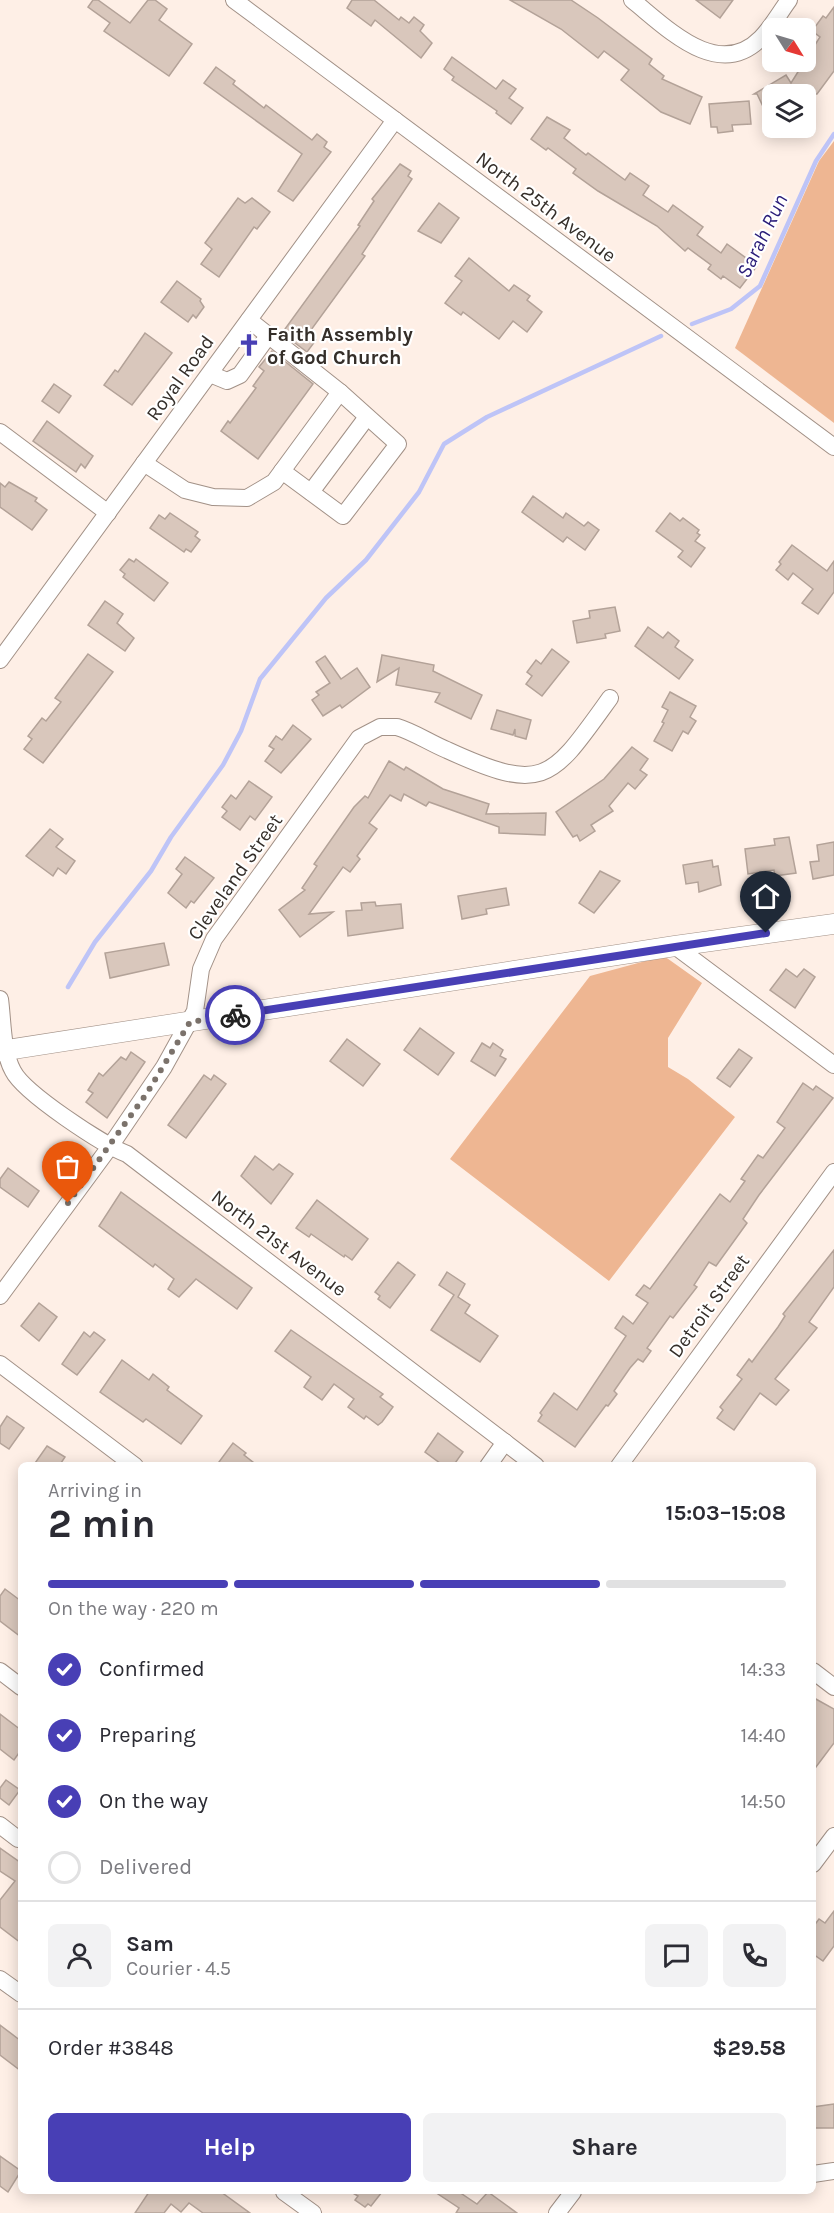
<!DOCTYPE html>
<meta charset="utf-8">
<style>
:root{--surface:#fff;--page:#f2f2f3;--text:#2b2b33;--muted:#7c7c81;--line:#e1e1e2;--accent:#483fb5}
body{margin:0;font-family:Karla,sans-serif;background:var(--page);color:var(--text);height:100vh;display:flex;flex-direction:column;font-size:22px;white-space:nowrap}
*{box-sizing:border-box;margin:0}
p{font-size:20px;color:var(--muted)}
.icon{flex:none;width:33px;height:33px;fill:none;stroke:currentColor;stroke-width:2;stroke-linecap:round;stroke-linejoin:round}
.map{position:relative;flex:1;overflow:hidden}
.drawer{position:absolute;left:18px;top:1462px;width:798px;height:732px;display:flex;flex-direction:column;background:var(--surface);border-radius:9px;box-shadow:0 3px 15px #0003}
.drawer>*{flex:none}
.needle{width:39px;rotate:127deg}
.fabs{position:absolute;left:762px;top:18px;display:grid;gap:12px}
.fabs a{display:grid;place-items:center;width:54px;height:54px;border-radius:9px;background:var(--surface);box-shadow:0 3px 15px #0003;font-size:30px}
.pin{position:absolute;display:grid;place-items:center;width:51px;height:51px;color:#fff;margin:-62px -26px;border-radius:50% 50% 50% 0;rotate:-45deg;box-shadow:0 0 6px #0007}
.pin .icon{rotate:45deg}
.courier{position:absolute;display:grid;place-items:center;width:60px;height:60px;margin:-30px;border:4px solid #483fb5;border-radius:50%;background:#fff;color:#222;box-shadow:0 2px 8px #0007}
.summary em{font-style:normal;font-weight:700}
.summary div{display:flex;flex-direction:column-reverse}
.summary{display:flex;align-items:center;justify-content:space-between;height:102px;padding:0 30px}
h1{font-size:39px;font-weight:700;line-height:45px}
.bar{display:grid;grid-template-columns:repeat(4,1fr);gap:9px 6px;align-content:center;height:72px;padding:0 30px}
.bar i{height:8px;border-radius:4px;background:var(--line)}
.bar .current{background:var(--accent)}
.bar p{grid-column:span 4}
.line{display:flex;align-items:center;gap:15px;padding:0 30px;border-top:2px solid var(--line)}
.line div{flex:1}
.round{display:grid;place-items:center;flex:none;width:63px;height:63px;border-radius:9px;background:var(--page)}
ol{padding:0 30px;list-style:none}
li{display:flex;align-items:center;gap:18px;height:66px}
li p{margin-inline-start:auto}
li .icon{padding:6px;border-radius:50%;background:var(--accent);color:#fff;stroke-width:4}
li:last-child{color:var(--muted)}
li i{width:33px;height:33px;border:3px solid var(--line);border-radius:50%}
.button{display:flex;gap:12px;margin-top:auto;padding:12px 30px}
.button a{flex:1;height:69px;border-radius:9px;background:var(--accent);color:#fff;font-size:24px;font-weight:700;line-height:69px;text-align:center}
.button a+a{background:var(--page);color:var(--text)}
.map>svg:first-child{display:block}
.green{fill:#eeb692}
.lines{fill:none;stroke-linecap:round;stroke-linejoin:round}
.stream{stroke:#bec4f7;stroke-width:4.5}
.building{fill:#d9c7bc;stroke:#b3a298;stroke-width:1.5}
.minor-casing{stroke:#a29187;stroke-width:18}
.major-casing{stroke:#a29187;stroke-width:21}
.minor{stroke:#fff;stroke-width:16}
.major{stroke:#fff;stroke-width:20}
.done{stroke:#7b726b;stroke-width:6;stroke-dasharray:0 10.8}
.route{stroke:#483fb5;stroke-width:8}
.labels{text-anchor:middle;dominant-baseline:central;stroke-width:4.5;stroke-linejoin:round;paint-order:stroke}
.street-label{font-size:20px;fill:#342e29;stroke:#fff}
.poi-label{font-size:20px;font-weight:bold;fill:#342e29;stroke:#fff;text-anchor:start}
.water-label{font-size:21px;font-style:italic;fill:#281b78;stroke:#fff}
</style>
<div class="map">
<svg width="834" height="2213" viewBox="0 0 834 2213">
<rect width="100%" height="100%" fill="#feefe6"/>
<g class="green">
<path d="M834 141V423L735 348 819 161Z"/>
<path d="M664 956 702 983 668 1038V1067L688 1079 735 1117 609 1281 450 1159 590 976Z"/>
</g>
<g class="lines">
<g class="stream">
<path d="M692 324 731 309 760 286 816 161 834 134"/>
<path d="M68 987 95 942 151 871 171 837 223 765 241 731 260 679 326 598 366 560 419 492 444 444 487 417 661 336"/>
</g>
</g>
<g class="building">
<path d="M93 0H98L130 23 148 0H155L167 9 159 20 192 44 169 76 104 31 110 23 88 7Z"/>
<path d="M352 0H374L399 20 401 17 409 23 414 17 424 25 420 31 432 43 421 58 375 20 371 26 347 8Z"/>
<path d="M510 0H571L598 18 652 59 649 64 664 76 662 79 702 97 690 124 661 112 621 80 629 70 604 51 598 58 561 29Z"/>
<path d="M696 0H733L720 18Z"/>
<path d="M834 7V71L817 94H772V125L757 94H754L786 75 791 83 820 37 812 31 823 16 826 18Z"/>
<path d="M452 57 496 89 503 80 516 89 509 98 523 108 511 124 496 113 497 111 452 80 454 77 444 69Z"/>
<path d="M216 67 235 81 233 84 264 108 266 105 312 140 317 134 327 142 324 147 331 152 293 201 278 191 302 154 204 83Z"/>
<path d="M749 101 751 124 732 125 733 131 718 133 717 127H711L709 104Z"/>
<path d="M547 117 570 130 564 138 586 155 588 153 625 180 630 173 649 186 643 195 668 212 673 205 703 227 697 235 721 253 727 244 757 266 740 288 723 276 721 279 708 269 711 265 688 248 685 251 657 226 598 191 573 173 576 169 548 148 546 150 531 139Z"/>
<path d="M400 164 411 171 408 176 412 179 362 254 365 256 308 334 316 340 307 352 282 333 360 226 358 225 374 201 372 199Z"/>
<path d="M238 198 245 203 252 198 270 212 257 229 254 227 219 277 201 264 212 249 205 243Z"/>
<path d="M439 203 459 218 441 243 418 231Z"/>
<path d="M469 258 509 291 514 285 530 296 527 300 542 312 527 332 513 321 499 339 463 312 461 315 445 303 462 281 455 276Z"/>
<path d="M177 281 201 299 200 301 204 307 196 318 193 315 188 322 161 302Z"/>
<path d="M145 333 172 353 132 405 104 385 115 370 118 372Z"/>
<path d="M272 351 313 384 258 459 221 431 228 421 230 423 256 388 253 386 264 371 259 367Z"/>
<path d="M54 384 71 396 59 413 42 401Z"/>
<path d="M47 421 93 456 85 468 81 464 76 472 33 441Z"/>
<path d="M9 482 37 498 35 501 47 510 32 530 0 507V483L5 487Z"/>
<path d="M533 496 563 518 566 513 584 526 588 522 599 530 585 550 567 537 563 542 522 512Z"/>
<path d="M170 513 198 532 195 536 200 540 191 552 186 549 184 552 150 528 159 515 165 519Z"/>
<path d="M670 513 680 521 683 518 699 530 697 533 700 535 695 541 705 548 691 567 678 557 683 551 656 531Z"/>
<path d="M792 545 827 571 834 561V592L818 614 802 603 813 589 793 573 788 580 776 570 781 564 779 562Z"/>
<path d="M129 559 134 562 136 559 168 583 154 601 123 577 125 574 120 570Z"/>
<path d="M105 601 123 614 117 623 134 638 125 651 88 625Z"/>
<path d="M615 607 620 631 605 634 606 638 577 643 573 621 590 618 589 611Z"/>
<path d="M648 627 663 638 668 632 679 641 675 647 693 660 679 679 635 646Z"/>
<path d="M552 649 569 662 542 696 526 684 532 676 527 672 536 660 541 664Z"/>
<path d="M88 654 113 672 43 763 24 749 32 739 28 736 42 718 46 721 61 702 55 698Z"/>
<path d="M382 655 434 665 433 671 482 695 471 719 435 702 440 693 396 685 399 668 377 682Z"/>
<path d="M325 656 341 679 357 668 370 687 342 708 340 705 323 716 312 700 319 695 316 692 330 683 316 662Z"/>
<path d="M670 692 696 706 690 717 696 721 688 734 683 731 672 751 654 741 664 723 662 722 668 710 662 707Z"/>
<path d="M497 710 531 720 526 739 515 736V729L513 735 491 729Z"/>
<path d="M293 725 311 739 281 773 265 761 274 749 269 746 276 736 282 740Z"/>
<path d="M632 747 648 759 640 770 647 775 635 789 628 783 609 806 613 811 591 825 595 831 580 841 577 835 573 837 556 812 604 779Z"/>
<path d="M389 761 404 770 406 767 443 789 489 804 486 814 546 813 545 835 499 833V827L429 802 426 806 404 794 401 801 390 795 369 823 377 829 357 856 360 859 350 872 343 867 309 914 333 912 300 937 279 910 305 890 302 888 317 866 314 864 354 807 365 796 368 798Z"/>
<path d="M249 781 272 797 255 820 250 816 240 830 222 817 227 811 222 807 231 795 236 799Z"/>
<path d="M50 829 63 839 56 847 75 861 66 874 58 868 53 876 26 856Z"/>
<path d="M789 837 796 873 775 876 774 870 748 874 745 849 775 845 774 839Z"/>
<path d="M834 842V875L813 879 810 862 819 861 817 845Z"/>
<path d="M185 857 214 878 194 903 191 901 186 908 168 893 182 874 176 869Z"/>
<path d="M712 860 713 867 718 866 721 885 699 892 698 882 686 884 683 865Z"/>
<path d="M600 871 620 881 594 913 579 903Z"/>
<path d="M506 888 509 905 486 909 487 914 462 919 458 896Z"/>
<path d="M375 902 376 906 401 904 403 928 348 936 346 911 362 910 361 903Z"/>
<path d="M164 943 169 965 110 978 105 953Z"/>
<path d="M786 969 797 977 804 969 815 977 795 1008 770 990Z"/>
<path d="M420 1028 454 1053 438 1075 404 1050Z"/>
<path d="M347 1039 380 1064 363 1086 330 1061Z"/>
<path d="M482 1043 490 1048 493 1043 503 1050 500 1056 506 1059 495 1076 471 1061Z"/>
<path d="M739 1049 752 1058 730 1087 717 1078Z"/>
<path d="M131 1052 145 1062 107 1118 86 1102 93 1093 88 1090 99 1073 103 1076 121 1057 126 1060Z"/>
<path d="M204 1075 211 1080 214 1075 226 1084 186 1138 168 1125Z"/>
<path d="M803 1083 813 1090 816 1086 833 1098 759 1195 743 1219 747 1223 716 1266 709 1262 694 1285 697 1287 673 1318 670 1316 647 1348 651 1351 643 1362 638 1359 630 1368 614 1391 617 1394 608 1406 606 1405 575 1447 538 1421 542 1415 540 1413 554 1393 577 1410 626 1336 615 1328 623 1316 633 1324 648 1303 636 1295 644 1285 650 1289 720 1194 730 1202 745 1181 741 1179 758 1155 763 1158 785 1128 777 1122Z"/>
<path d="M255 1156 273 1170 279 1164 293 1174 271 1204 241 1176Z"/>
<path d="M8 1168 39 1191 28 1207 0 1187V1179Z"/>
<path d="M121 1192 252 1288 237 1309 196 1279 179 1297 168 1289 174 1279 155 1264 153 1267 99 1226Z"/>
<path d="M317 1200 368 1239 352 1260 345 1255 344 1257 311 1234 309 1237 296 1228Z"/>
<path d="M834 1250V1287L809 1322 817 1328 775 1379 789 1390 776 1405 760 1393 734 1430 717 1418 723 1410 720 1407 742 1379 737 1375 749 1359 752 1362 778 1327 785 1316 783 1314Z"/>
<path d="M398 1262 415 1275 390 1308 378 1299 380 1296 375 1292Z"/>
<path d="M447 1272 465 1284 458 1297 470 1305 465 1313 498 1336 480 1362 431 1330 454 1295 439 1285Z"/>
<path d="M39 1303 57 1317 39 1341 21 1326Z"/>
<path d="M291 1330 383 1394 380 1397 393 1407 382 1422 378 1425 366 1416 364 1419 348 1407 354 1399 334 1384 322 1400 304 1387 311 1377 275 1351Z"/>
<path d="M84 1332 90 1337 94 1332 105 1340 77 1375 62 1364Z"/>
<path d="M122 1360 149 1380 153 1374 169 1387 167 1390 202 1416 181 1444 146 1419 143 1422 100 1392Z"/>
<path d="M7 1416 24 1428 9 1449 0 1443V1427Z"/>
<path d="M438 1433 463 1452 453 1466H444L425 1452Z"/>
<path d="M233 1443 246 1453 244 1455 258 1466H216Z"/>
<path d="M47 1446 65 1457 59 1466H33Z"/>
<path d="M5 1589 21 1601V1637L0 1621V1596Z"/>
<path d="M814 1698 834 1709V1743L813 1771Z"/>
<path d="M0 1714 21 1730V1750L14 1760 0 1749Z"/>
<path d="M6 1780 20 1790 9 1805 0 1798V1788Z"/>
<path d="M0 1848 21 1863V1943L0 1927V1900L15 1881 0 1871Z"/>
<path d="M834 1911V1946L823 1961 813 1954V1927L819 1919 825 1923Z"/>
<path d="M0 2025 21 2041V2071L0 2055Z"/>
<path d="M834 2104V2128H813V2107Z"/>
<path d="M0 2156 21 2171 8 2192 0 2186Z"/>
<path d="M149 2192H221L250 2213H203L189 2203 181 2212 171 2204 164 2213H135Z"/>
<path d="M351 2192H382L371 2206 368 2204 365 2207 355 2200 358 2196Z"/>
<path d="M435 2192H459L477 2204 488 2192 517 2213H456L459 2208Z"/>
</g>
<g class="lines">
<g class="minor-casing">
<g id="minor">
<path d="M234 0 834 447"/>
<path d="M632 0C666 27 718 82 761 38 772 27 780 12 789 0"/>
<path d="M249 320 340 392 398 444 343 516 282 471"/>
<path d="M210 374 227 381 240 375 268 336"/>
<path d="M0 432 108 513"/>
<path d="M144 463 185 490 213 497 247 498 274 482 340 392"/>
<path d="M311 492 367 417"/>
<path d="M0 660 395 120"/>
<path d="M675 946 834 1065"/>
<path d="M0 999C3 1021 2 1051 13 1071 24 1093 103 1145 127 1154L536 1466"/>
<path d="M0 1296 109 1148 164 1067 195 1011 201 969 214 939 359 738 380 727H397C414 732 430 743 447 750 545 795 551 780 610 698"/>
<path d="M0 1364 135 1466"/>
<path d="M488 1466 505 1442"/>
<path d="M619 1466 834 1172"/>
<path d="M0 1671 21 1687"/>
<path d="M813 1671 834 1687"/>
<path d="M0 1825 18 1839"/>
<path d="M813 1864 834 1836"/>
<path d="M0 1979 21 1994"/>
<path d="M813 2174 834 2171"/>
<path d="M284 2192 313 2213"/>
<path d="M557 2213 573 2192"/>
</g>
</g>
<g class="major-casing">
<path id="major" d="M0 1051 675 946 834 924"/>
</g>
<use href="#minor" class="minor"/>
<use href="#major" class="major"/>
</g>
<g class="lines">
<path class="done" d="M68 1203 147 1093 190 1022 235 1015"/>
<path class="route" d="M235 1015 766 933"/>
</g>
<defs>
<g id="church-bare" transform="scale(1.8)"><path d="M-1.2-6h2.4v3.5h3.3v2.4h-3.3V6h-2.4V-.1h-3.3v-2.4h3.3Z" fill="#483fb5" stroke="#fff" stroke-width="2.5" paint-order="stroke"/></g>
</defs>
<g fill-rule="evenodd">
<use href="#church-bare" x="249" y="345"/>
</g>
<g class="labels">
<g class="street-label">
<text transform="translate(546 207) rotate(37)">North 25th Avenue</text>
<text transform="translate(180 378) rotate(-54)">Royal Road</text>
<text transform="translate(235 877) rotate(-55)">Cleveland Street</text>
<text transform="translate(279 1243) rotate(37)">North 21st Avenue</text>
<text transform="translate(709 1306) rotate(-54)">Detroit Street</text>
</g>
<g class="poi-label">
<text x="267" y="334">Faith Assembly<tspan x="267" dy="23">of God Church</tspan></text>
</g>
<g class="water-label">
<text transform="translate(762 236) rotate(-64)">Sarah Run</text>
</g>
</g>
</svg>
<div class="fabs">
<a><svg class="needle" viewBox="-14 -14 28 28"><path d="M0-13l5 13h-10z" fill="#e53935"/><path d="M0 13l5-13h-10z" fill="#7c7c81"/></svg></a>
<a><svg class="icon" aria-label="layers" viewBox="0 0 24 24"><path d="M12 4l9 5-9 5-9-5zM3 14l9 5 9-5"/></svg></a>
</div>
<div class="pin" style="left:68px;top:1203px;background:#ea580c"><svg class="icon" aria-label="bag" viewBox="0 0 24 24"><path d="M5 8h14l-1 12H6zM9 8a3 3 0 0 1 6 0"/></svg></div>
<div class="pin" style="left:766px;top:933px;background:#1f2937"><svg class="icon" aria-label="home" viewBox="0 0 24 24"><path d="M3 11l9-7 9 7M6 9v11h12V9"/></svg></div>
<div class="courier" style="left:235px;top:1015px"><svg class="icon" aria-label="bike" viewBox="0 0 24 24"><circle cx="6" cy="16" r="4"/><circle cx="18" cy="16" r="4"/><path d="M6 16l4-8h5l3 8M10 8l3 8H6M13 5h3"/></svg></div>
<section class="drawer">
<div class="summary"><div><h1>2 min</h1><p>Arriving in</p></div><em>15:03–15:08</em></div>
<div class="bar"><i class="current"></i><i class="current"></i><i class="current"></i><i></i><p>On the way · 220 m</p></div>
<ol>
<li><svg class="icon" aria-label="check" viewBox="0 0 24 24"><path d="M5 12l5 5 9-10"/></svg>Confirmed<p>14:33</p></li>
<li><svg class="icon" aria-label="check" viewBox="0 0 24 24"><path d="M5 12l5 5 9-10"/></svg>Preparing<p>14:40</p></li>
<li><svg class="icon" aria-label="check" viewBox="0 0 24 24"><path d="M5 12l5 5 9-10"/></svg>On the way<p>14:50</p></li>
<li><i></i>Delivered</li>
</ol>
<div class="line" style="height:108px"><a class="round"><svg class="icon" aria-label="person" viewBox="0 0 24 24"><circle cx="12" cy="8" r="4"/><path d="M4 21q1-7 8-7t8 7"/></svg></a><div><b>Sam</b><p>Courier · 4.5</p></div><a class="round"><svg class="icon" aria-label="chat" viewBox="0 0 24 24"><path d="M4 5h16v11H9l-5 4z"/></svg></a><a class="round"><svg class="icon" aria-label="phone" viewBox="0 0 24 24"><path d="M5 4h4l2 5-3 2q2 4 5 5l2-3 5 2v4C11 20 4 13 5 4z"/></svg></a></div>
<div class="line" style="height:78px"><div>Order #3848</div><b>$29.58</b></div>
<div class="button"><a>Help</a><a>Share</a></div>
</section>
</div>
